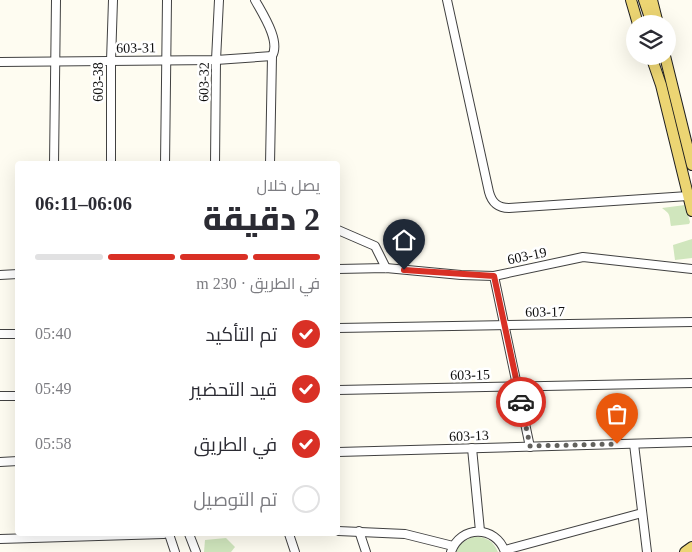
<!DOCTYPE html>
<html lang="ar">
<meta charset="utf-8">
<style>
:root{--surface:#fff;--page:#f7f7f7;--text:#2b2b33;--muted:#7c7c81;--line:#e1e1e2;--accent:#d93025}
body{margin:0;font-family:"Times New Roman",Cairo,serif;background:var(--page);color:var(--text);direction:rtl;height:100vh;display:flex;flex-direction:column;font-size:19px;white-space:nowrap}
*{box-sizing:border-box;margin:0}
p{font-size:16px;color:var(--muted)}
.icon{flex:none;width:28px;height:28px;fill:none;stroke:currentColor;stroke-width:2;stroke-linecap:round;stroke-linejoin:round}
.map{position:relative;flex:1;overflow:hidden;direction:ltr}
.panel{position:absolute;left:15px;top:161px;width:325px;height:375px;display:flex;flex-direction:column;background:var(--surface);border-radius:5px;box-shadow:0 5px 20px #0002;direction:rtl}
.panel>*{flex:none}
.tools{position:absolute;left:626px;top:15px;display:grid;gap:10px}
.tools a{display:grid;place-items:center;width:50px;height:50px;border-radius:50%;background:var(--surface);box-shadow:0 5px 20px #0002;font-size:25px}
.pin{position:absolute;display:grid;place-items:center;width:42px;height:42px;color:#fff;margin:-51px -21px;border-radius:50% 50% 50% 0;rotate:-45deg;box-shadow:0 0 5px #0007}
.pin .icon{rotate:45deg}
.courier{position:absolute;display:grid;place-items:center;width:50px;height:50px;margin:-25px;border:4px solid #d93025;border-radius:50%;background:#fff;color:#222;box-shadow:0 1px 6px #0007}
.head em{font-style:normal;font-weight:800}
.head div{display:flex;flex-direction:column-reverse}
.head{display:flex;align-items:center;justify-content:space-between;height:85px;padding:0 20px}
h1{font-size:32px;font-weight:800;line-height:38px}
.bar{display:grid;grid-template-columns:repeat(4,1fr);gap:8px 5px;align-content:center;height:60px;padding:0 20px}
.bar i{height:6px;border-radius:4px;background:var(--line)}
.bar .active{background:var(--accent)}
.bar p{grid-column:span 4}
ol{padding:0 20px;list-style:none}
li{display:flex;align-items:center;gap:15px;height:55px}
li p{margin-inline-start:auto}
li .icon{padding:5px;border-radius:50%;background:var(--accent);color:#fff;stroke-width:4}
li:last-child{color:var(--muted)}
li i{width:28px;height:28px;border:2px solid var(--line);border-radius:50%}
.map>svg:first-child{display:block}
.green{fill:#d0e6bd}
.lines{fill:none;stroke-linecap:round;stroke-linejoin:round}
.minor-casing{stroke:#414141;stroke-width:10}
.major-casing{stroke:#1f1f1f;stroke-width:12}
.minor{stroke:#fff;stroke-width:8}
.major{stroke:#ecd573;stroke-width:10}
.done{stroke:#62615d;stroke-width:5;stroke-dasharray:0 9}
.route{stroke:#d93025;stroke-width:6}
.labels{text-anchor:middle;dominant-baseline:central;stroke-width:5;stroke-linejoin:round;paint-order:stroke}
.street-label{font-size:14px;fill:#0e0e0e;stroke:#fff}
</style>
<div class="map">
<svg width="692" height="552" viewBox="0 0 692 552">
<rect width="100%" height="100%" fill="#fefcf1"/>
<g class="green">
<path d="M685 205 690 222 689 224 671 226C669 214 671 215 662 208Z"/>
<path d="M692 239V258L675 260 673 245Z"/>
<path d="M472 537C484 536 493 540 498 552H456L460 544Z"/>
<path d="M226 538 235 547 231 552H204L205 540Z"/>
</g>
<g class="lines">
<g class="minor-casing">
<g id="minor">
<path d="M255 0C262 13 281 41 272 56L270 164"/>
<path d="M447 0 489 192C492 203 498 208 509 208L688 196"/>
<path d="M0 62 216 60 272 56"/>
<path d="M54 164 56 0"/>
<path d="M111 164V61L113 0"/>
<path d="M165 164 167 0"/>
<path d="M215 164 216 60 219 0"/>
<path d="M338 230 375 246 386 268"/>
<path d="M338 269 386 268 461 275 494 276 583 257 692 269"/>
<path d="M0 275 18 274"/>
<path d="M494 276 530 447"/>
<path d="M338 328 692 322"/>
<path d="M0 334H18"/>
<path d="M338 390 692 383"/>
<path d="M0 396H18"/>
<path d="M634 444 647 552"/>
<path d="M472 448 480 531"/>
<path d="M338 452 692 442"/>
<path d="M0 462 18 461"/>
<path d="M338 531 405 534 453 546"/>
<path d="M359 531 366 552"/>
<path d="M169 534 175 552"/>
<path d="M189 534 196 552"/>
<path d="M289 534 295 552"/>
<path d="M0 539 164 534"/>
<path d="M505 550 642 513"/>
<path d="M451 552C460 525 496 525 505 552"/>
</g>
</g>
<g class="major-casing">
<g id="major">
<path d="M631 0 638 24"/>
<path d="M644 0 652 24"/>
<path d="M652 0 657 20"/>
<path d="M651 56 661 85 692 211"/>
<path d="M665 56 692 165"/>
<path d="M685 552 692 547"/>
</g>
</g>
<use href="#minor" class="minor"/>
<use href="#major" class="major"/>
</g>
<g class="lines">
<path class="done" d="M521 402 530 446 617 444"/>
<path class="route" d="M404 270 494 276 521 402"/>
</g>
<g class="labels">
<g class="street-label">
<text transform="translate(136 48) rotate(-1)">603-31</text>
<text transform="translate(98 82) rotate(-90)">603-38</text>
<text transform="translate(204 82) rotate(-89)">603-32</text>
<text transform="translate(527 256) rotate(-12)">603-19</text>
<text transform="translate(545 312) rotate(-1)">603-17</text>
<text transform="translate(470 375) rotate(-1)">603-15</text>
<text transform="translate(469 436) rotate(-2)">603-13</text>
</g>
</g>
</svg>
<div class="tools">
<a><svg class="icon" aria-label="layers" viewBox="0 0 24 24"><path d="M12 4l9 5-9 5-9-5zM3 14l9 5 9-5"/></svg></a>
</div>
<div class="pin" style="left:617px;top:444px;background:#ea580c"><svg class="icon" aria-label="bag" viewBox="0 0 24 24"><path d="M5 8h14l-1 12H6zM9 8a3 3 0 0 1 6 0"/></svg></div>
<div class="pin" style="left:404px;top:270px;background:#1f2937"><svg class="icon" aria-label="home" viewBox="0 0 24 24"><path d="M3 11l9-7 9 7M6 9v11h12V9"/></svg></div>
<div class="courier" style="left:521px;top:402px"><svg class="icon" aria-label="car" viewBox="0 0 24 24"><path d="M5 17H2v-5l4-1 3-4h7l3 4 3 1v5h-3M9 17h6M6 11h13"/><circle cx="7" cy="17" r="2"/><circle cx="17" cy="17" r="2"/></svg></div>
<section class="panel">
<div class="head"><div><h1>2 دقيقة</h1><p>يصل خلال</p></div><em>06:06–06:11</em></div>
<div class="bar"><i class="active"></i><i class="active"></i><i class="active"></i><i></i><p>في الطريق · 230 m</p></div>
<ol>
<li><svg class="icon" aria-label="check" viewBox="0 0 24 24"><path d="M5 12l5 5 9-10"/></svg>تم التأكيد<p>05:40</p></li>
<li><svg class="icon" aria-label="check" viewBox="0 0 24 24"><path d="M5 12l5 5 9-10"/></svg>قيد التحضير<p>05:49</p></li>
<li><svg class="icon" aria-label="check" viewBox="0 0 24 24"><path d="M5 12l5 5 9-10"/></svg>في الطريق<p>05:58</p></li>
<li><i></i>تم التوصيل</li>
</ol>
</section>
</div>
